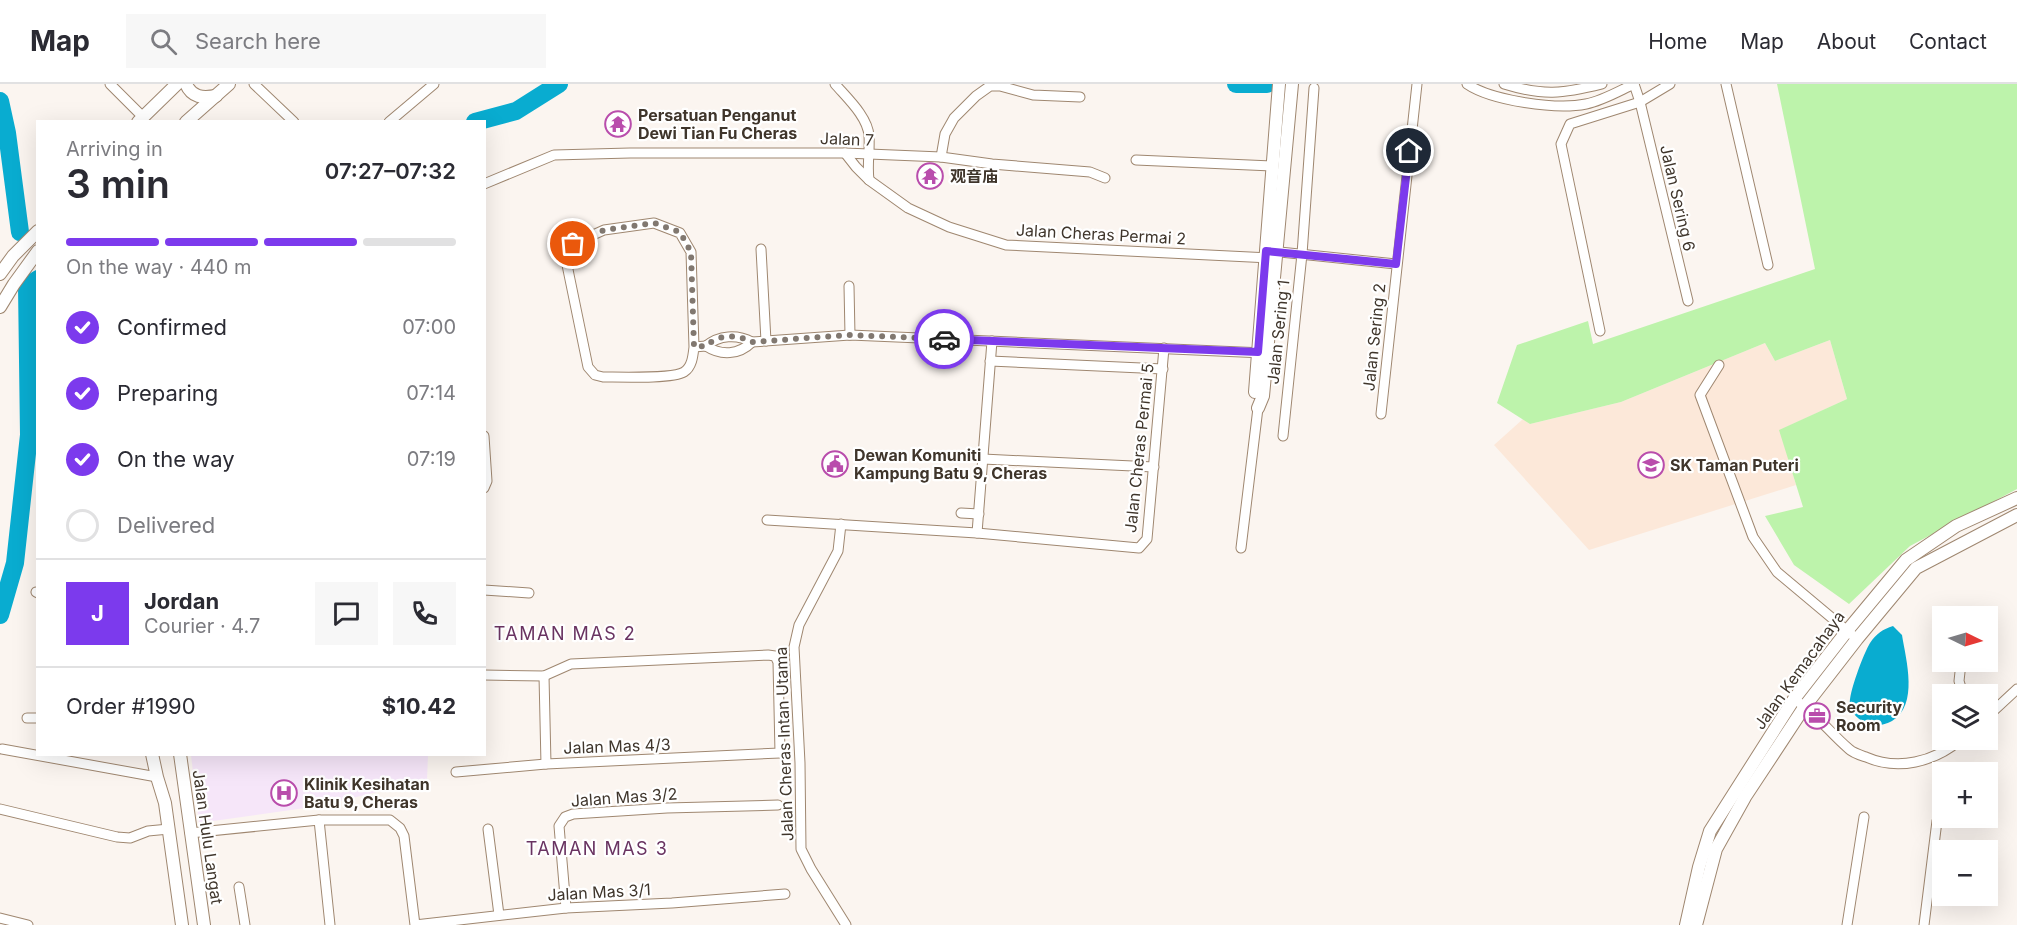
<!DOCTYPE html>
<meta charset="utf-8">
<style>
:root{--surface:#fff;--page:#f7f7f7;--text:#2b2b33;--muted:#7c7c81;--line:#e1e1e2;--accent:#7c3aed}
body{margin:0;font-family:Inter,"Noto Sans SC",sans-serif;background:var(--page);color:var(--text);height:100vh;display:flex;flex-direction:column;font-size:22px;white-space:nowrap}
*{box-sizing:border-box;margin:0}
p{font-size:20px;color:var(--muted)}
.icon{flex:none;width:33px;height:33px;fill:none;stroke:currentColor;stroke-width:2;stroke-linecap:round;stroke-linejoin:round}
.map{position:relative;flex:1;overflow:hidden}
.sheet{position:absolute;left:36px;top:36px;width:450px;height:636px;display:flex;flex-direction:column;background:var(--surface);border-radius:0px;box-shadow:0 6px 24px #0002}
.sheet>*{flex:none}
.needle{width:39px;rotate:95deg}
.buttons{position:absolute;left:1932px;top:522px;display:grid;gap:12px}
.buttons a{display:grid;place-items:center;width:66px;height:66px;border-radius:0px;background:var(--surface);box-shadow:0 6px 24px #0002;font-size:30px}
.pin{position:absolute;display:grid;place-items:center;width:51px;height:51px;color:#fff;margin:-26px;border:3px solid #fff;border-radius:50%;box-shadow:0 2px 6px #0007}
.courier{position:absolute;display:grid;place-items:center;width:60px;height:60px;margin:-30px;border:4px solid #7c3aed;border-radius:50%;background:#fff;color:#222;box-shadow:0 2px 8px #0007}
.overview em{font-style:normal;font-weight:600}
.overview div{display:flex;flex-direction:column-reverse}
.overview{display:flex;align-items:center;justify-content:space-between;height:102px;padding:0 30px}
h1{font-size:39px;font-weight:600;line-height:45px}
.bar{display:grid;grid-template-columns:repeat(4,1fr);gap:9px 6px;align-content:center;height:72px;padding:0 30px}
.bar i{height:8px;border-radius:4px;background:var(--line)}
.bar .selected{background:var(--accent)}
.bar p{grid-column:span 4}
.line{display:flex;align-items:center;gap:15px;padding:0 30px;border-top:2px solid var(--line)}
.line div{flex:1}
.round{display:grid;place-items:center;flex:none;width:63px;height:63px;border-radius:0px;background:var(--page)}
ol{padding:0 30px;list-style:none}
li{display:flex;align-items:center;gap:18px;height:66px}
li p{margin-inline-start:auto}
li .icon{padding:6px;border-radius:50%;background:var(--accent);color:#fff;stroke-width:4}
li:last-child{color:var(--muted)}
li i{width:33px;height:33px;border:3px solid var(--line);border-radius:50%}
header{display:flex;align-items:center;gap:36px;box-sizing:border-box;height:84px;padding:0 30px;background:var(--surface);border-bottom:2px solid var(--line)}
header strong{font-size:28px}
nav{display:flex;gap:33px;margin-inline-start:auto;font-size:21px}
.search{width:420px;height:54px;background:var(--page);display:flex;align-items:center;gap:15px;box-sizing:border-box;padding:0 21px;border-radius:0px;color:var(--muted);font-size:22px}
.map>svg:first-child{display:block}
.education{fill:#fce8d9}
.medical{fill:#f6e6f9}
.green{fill:#bdf3ab}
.water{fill:#09acd0}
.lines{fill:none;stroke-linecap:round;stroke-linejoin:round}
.river{stroke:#09acd0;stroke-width:18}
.street-casing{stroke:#9f8770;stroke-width:11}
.secondary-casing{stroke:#9f8770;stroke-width:14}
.street{stroke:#fff;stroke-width:9}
.secondary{stroke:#fff;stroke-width:12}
.done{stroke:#817870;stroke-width:6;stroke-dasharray:0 10.8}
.route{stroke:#7c3aed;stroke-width:8}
.labels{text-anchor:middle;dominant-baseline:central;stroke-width:4.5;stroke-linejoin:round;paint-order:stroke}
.poi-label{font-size:16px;font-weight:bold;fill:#3f352b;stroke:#fff;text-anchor:start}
.street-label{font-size:16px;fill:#3f352b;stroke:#fff}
.neighbourhood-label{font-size:18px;letter-spacing:1.5px;fill:#693361;stroke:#fff}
</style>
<header>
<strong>Map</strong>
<div class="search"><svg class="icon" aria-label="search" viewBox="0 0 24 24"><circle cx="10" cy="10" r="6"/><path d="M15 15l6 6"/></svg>Search here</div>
<nav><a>Home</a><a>Map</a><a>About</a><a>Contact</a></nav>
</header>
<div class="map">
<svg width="2017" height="841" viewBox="0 0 2017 841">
<rect width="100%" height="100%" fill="#fbf5f0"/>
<path class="education" d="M1830 256 1847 315 1780 346 1796 401 1589 466 1494 361 1523 335 1530 340 1621 318 1765 259 1775 277Z"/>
<path class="medical" d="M191 671H428L427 696 319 722 199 739Z"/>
<path class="green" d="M1777 0H2017V405L1910 462 1849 520 1794 481 1765 432 1803 423 1779 346 1847 315 1830 256 1775 277 1765 259 1621 318 1530 340 1497 319 1517 261 1588 237 1593 260 1815 185Z"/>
<path class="water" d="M1893 542 1902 551C1906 576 1919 621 1892 637 1887 640 1879 641 1873 643 1864 638 1852 633 1850 621 1848 610 1864 569 1870 559 1876 550 1883 545 1893 542Z"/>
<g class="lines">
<g class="river">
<path d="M1236 0H1267"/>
<path d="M0 17 7 49 20 148"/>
<path d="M475 38 516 27 559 0"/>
<path d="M0 531 15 479 29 351 27 202 38 195"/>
</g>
<g class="street-casing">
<g id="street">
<path d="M110 0 142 32"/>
<path d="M254 0 294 38"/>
<path d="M835 0C847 14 868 33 869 52 870 67 867 81 869 96"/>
<path d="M1467 0C1492 17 1557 26 1586 20 1602 17 1619 7 1634 0"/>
<path d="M1504 0C1543 12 1562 10 1602 0"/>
<path d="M1634 0 1640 18 1688 217"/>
<path d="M1726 0 1768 181"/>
<path d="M389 38 434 0"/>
<path d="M845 69 856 83 869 96 908 124 949 143 1006 161 1270 174"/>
<path d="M941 73 945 50 954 34 976 12 990 2H1000L1033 11 1080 13"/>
<path d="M1136 76 1272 82"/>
<path d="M484 100 554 71 630 69H845L941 73 992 80 1090 88 1105 94"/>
<path d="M761 165 766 257"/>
<path d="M1270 167 1396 180"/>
<path d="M849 202 850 251"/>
<path d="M1600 247 1561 60 1570 40 1640 18 1670 0"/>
<path d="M706 262C719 251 737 250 752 258L850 251 1264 269"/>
<path d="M706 262C721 272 739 271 752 258"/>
<path d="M694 263C693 272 692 283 684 288 673 295 619 293 603 293L595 291 588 283 566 176 568 166 573 160 604 146 654 139 680 149 691 168 694 263 706 262"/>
<path d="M990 277 1163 285"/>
<path d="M1719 281 1700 311 1753 453 1777 488 1857 555"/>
<path d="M1381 330 1417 0"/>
<path d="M484 352 487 397 484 404"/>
<path d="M1283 352 1302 170 1314 4"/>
<path d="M983 375 1154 383"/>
<path d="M961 429 979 430"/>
<path d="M767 436 977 449 1139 464 1147 455 1164 264"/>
<path d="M841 440 838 467 799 541 794 563 800 679 801 765 811 785 846 841"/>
<path d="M977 449 992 257"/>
<path d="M1241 464 1258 324"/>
<path d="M484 506 529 509"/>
<path d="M36 508 38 509"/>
<path d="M1961 579 1959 597 1963 610"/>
<path d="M544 592 546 680"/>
<path d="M1794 615C1816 629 1830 649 1849 665 1853 669 1860 671 1866 673 1898 687 1934 678 1960 656"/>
<path d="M1988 632 2017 605"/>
<path d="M27 634H38"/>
<path d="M2 665 157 693"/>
<path d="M456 688 546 680 780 669 778 578 775 572 768 571 571 580 544 592 484 591"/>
<path d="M0 725 117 753 130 754 148 747 169 745"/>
<path d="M319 736 330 841"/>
<path d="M488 745 499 831"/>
<path d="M190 749 319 736H390L400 744 404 752 415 841 566 824 672 819 785 810"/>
<path d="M239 803 245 841"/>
<path d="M566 824 559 742 565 733 573 730 667 724 778 721"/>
<path d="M0 834 28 841"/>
<path d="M1847 841 1864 733"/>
<path d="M1924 841 1937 737"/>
</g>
</g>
<g class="secondary-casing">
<g id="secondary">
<path d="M186 0C192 14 203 14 216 12"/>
<path d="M138 38 177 0"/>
<path d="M186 38 229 0"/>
<path d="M0 190 13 172 38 147"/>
<path d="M0 223 14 200 38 167"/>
<path d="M1255 308 1279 0"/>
<path d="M1258 324 1263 312 1292 0"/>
<path d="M152 670 157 693 165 719 182 841"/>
<path d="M180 670 204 841"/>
<path d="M1686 841 1699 783 1710 747 1794 615 1847 547 1906 476 1956 442 2017 414"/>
<path d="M1696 841 1716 765 1745 713 1805 622 1857 555 1916 484 2017 431"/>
</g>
</g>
<use href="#street" class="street"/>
<use href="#secondary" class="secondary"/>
</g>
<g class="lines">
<path class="done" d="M573 160 604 146 654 139 680 148 691 168 694 263C704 263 705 261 713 257 723 250 742 252 752 258L850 251 944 255"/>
<path class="route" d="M944 255 1258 268 1266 167 1396 180 1409 67"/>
</g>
<defs>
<g id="temple-ring" transform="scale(1.35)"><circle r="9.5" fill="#fff" stroke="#b94dac" stroke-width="1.5"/><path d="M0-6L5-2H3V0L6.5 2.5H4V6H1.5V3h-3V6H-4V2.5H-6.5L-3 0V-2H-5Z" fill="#b94dac"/></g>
<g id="civic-ring" transform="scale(1.35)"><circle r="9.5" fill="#fff" stroke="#b94dac" stroke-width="1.5"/><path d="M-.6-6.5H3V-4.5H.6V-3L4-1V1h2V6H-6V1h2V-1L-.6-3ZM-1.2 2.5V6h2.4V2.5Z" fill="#b94dac"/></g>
<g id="school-ring" transform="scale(1.35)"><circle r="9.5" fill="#fff" stroke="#b94dac" stroke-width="1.5"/><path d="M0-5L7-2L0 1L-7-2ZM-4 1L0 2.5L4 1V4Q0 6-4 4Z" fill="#b94dac"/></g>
<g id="office-ring" transform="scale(1.35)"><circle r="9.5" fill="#fff" stroke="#b94dac" stroke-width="1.5"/><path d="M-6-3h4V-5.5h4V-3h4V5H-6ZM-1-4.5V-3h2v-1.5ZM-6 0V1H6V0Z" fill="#b94dac"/></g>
<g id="hospital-ring" transform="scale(1.35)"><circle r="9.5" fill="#fff" stroke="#b94dac" stroke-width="1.5"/><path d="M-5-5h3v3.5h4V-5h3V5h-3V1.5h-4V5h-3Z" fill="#b94dac"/></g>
</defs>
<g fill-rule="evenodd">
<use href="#temple-ring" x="618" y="40"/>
<use href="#temple-ring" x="930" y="92"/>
<use href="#civic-ring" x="835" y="380"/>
<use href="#school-ring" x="1651" y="381"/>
<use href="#office-ring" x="1817" y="632"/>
<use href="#hospital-ring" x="284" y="709"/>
</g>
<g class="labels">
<g class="poi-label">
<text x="638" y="31">Persatuan Penganut<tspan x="638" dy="18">Dewi Tian Fu Cheras</tspan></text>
<text x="950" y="92">观音庙</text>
<text x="854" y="371">Dewan Komuniti<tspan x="854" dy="18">Kampung Batu 9, Cheras</tspan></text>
<text x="1670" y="381">SK Taman Puteri</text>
<text x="1836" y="623">Security<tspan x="1836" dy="18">Room</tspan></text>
<text x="304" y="700">Klinik Kesihatan<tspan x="304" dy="18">Batu 9, Cheras</tspan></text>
</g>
<g class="street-label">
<text transform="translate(847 55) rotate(2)">Jalan 7</text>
<text transform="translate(1678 114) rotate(77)">Jalan Sering 6</text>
<text transform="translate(1101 150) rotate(3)">Jalan Cheras Permai 2</text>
<text transform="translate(1278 248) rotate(-84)">Jalan Sering 1</text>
<text transform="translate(1374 253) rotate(-84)">Jalan Sering 2</text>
<text transform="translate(1139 364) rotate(-84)">Jalan Cheras Permai 5</text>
<text transform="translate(1799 586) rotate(-54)">Jalan Kemacahaya</text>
<text transform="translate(784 660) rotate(-92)">Jalan Cheras Intan Utama</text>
<text transform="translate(617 662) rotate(-2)">Jalan Mas 4/3</text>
<text transform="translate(624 713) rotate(-4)">Jalan Mas 3/2</text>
<text transform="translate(208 753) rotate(82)">Jalan Hulu Langat</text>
<text transform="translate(599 808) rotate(-3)">Jalan Mas 3/1</text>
</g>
<g class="neighbourhood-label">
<text x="565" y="549">TAMAN MAS 2</text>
<text x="597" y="764">TAMAN MAS 3</text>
</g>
</g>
</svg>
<div class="buttons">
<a><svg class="needle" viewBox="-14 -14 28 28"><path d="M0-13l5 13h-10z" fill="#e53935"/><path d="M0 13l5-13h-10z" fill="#7c7c81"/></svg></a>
<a><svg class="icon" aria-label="layers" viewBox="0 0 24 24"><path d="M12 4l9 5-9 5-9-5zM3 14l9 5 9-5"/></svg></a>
<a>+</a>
<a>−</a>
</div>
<div class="pin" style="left:573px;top:160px;background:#ea580c"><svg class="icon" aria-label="bag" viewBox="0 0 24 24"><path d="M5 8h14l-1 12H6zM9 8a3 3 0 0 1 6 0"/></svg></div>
<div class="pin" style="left:1409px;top:67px;background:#1f2937"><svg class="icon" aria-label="home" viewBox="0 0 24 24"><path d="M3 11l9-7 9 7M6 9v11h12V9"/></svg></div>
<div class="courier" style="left:944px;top:255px"><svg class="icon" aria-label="car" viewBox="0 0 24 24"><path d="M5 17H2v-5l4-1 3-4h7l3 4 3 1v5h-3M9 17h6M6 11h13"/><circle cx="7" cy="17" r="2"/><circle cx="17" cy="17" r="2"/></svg></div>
<section class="sheet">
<div class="overview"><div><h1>3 min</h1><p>Arriving in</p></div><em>07:27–07:32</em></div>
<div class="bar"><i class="selected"></i><i class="selected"></i><i class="selected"></i><i></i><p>On the way · 440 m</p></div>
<ol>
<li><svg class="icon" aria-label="check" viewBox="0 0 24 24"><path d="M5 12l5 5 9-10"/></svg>Confirmed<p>07:00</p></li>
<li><svg class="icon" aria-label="check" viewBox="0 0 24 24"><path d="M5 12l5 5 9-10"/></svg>Preparing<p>07:14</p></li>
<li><svg class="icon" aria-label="check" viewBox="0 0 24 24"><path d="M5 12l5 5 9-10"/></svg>On the way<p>07:19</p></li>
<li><i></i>Delivered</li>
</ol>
<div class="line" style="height:108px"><b class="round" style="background:var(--accent);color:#fff">J</b><div><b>Jordan</b><p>Courier · 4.7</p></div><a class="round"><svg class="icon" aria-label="chat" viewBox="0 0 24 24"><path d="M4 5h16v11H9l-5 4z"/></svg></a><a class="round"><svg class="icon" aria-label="phone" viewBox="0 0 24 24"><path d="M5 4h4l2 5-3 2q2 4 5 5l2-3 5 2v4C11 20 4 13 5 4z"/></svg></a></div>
<div class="line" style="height:78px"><div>Order #1990</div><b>$10.42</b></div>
</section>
</div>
